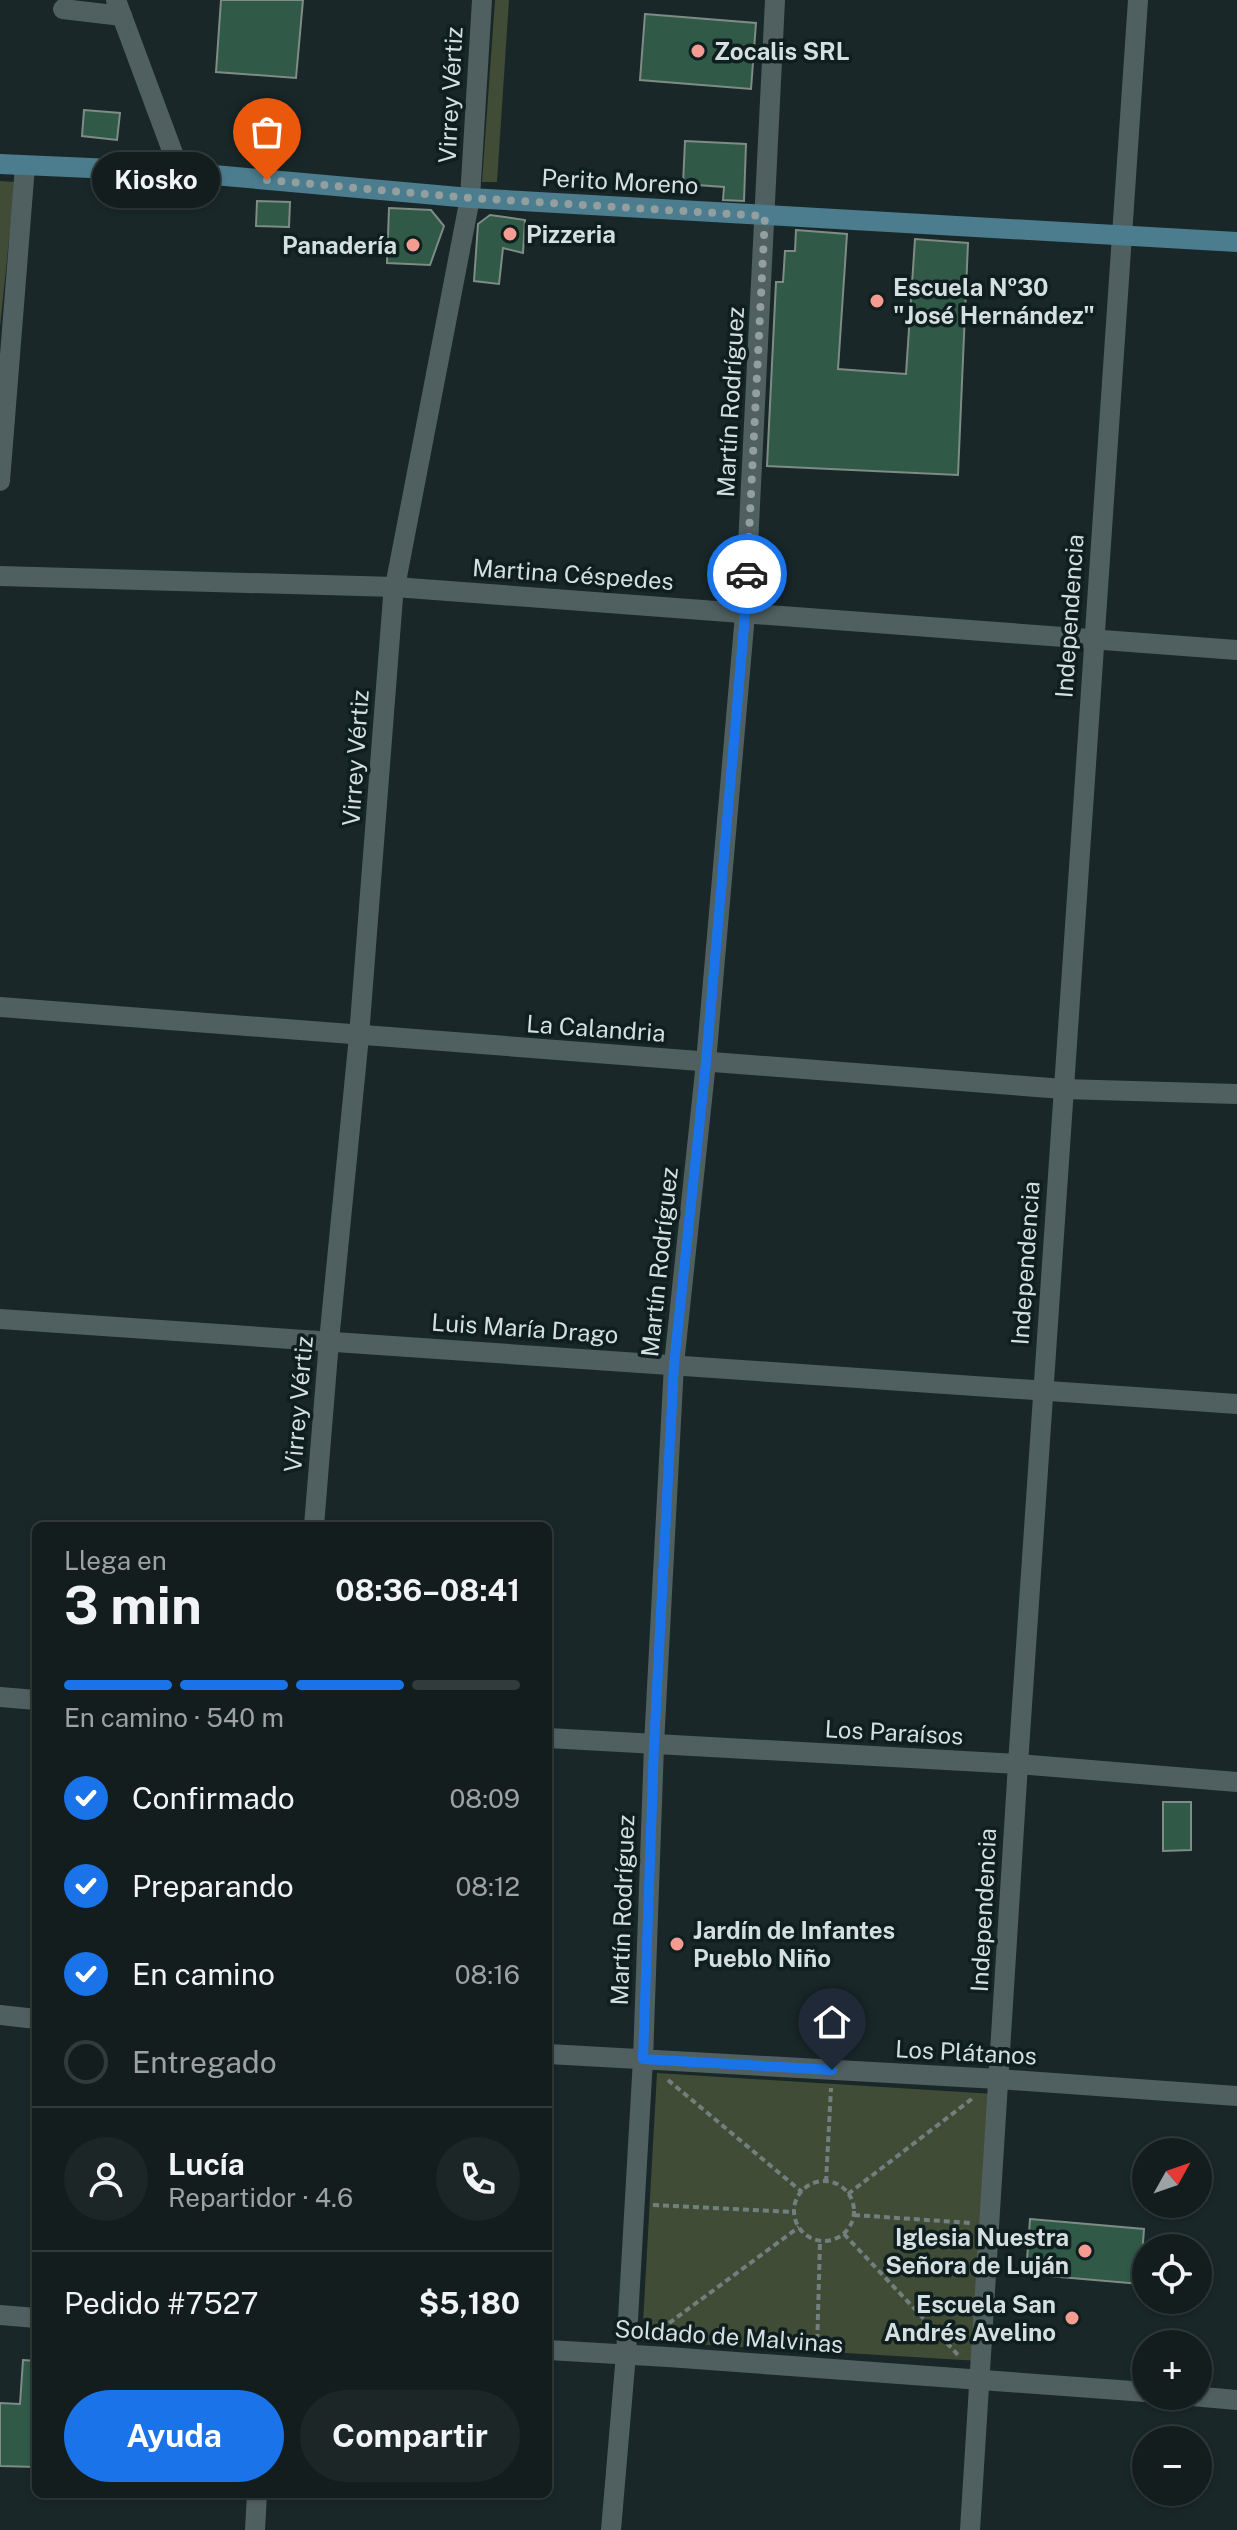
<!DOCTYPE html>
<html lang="es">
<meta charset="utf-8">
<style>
:root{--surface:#131d1e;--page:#1c2627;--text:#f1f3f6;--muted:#9da2a4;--line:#323b3c;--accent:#1a73e8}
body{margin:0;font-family:"Public Sans",sans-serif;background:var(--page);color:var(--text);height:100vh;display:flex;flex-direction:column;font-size:30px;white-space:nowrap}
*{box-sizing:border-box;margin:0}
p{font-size:26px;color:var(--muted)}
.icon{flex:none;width:44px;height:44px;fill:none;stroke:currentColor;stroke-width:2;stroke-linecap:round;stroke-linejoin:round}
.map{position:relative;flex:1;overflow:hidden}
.side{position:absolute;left:32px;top:1522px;width:520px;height:976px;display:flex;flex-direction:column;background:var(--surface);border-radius:12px;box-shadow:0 2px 6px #0004,0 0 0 2px var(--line)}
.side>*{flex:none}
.needle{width:52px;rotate:50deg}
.controls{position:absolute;left:1132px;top:2138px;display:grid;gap:16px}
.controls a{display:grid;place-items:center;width:80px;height:80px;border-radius:50%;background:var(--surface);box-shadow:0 2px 6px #0004,0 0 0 2px var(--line);font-size:40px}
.pin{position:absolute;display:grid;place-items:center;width:68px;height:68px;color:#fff;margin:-82px -34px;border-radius:50% 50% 50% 0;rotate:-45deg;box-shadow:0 0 8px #0007}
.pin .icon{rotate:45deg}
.courier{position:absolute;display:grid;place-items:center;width:80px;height:80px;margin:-40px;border:6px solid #1a73e8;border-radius:50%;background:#fff;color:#222;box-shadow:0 2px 10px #0007}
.bubble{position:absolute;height:56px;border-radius:28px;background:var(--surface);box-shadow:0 2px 6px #0004,0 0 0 2px var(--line);font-size:26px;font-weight:700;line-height:56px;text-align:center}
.head em{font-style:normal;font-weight:700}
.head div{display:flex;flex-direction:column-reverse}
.head{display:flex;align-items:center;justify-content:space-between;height:136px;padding:0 32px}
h1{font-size:52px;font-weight:700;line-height:60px}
.bar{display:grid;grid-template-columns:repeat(4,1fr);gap:12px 8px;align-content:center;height:96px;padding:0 32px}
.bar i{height:10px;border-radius:6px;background:var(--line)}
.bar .on{background:var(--accent)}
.bar p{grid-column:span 4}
.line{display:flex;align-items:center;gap:20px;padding:0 32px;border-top:2px solid var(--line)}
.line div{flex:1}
.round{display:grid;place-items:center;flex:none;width:84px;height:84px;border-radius:42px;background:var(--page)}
ol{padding:0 32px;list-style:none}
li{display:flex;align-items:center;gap:24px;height:88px}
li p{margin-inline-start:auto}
li .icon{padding:8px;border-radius:50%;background:var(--accent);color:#fff;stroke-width:4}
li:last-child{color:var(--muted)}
li i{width:44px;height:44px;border:4px solid var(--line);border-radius:50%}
.action{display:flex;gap:16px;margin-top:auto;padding:16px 32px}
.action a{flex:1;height:92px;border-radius:48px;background:var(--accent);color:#fff;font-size:32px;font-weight:700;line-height:92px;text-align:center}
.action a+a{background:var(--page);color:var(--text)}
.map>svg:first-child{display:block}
.green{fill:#414c36}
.building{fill:#315947;stroke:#7e8c85;stroke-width:2}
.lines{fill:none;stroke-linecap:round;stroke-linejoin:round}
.path{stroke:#727f7f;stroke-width:4;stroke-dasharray:6 4;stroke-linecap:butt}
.street{stroke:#506060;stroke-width:20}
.secondary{stroke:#4b7d8e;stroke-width:20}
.done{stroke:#939f9f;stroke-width:8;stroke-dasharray:0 14.4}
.route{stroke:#1a73e8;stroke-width:10}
.poi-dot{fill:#f59c92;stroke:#0f1e1e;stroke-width:3}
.labels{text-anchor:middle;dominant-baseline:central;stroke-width:7;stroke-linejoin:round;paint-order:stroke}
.poi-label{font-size:24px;font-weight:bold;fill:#d5dfdf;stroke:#0f1e1e;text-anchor:start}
.street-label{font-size:24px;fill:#d5dfdf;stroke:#0f1e1e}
</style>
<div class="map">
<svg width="1237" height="2530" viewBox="0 0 1237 2530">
<rect width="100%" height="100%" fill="#192728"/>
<g class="green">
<path d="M495 0H509L497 182H482Z"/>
<path d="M0 181 15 182 0 327Z"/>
<path d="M657 2073 994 2094 980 2361 642 2341Z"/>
</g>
<g class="building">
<path d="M221 0H303L296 78 216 72Z"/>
<path d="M645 14 756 23 751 89 640 80Z"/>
<path d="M84 110 120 113 117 140 82 136Z"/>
<path d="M685 141 746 144 744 201 723 200 724 187 683 184Z"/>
<path d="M257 201 290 202 289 227 256 226Z"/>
<path d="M389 208 431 210 444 226 430 265 387 263Z"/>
<path d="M490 215 525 220 523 253 503 248 499 284 474 281 478 224Z"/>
<path d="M796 230 847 234 838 369 906 374 915 239 968 243 958 475 767 466 776 282H783L785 251H795Z"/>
<path d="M1163 1802H1191V1850L1163 1851Z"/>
<path d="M1030 2219 1144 2229 1140 2284 1026 2274Z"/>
<path d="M23 2360 36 2361V2467L0 2466V2403L20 2404Z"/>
</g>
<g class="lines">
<g class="path">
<path d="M668 2080 802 2192"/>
<circle cx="824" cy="2211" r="30"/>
<path d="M826 2182 831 2088"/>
<path d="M848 2194 973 2098"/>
<path d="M653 2205 795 2212"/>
<path d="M854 2215 971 2223"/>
<path d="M844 2234 960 2357"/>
<path d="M653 2335 799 2227"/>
<path d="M817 2350 820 2241"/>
</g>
<g class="street">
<path d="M116 0 180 172"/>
<path d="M63 9 122 16"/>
<path d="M0 481 25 166"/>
<path d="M0 576 395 587 1237 650"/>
<path d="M0 1007 1063 1089 1237 1094"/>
<path d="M0 1319 1237 1404"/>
<path d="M314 1526 329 1341 359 1036 393 597 470 198 482 0"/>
<path d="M0 1697 36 1700"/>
<path d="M548 1738 1018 1764 1237 1782"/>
<path d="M0 2015 36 2019"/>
<path d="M548 2054 998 2079 1237 2096"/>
<path d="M0 2315 36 2318"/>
<path d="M548 2350 668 2357 1146 2392"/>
<path d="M1192 2396 1237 2400"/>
<path d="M255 2530 257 2494"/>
<path d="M611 2530 626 2354 643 2059 654 1745 674 1364 706 1062 744 626 775 0"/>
<path d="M970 2530 1018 1764 1138 0"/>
</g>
<path class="secondary" d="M0 164 180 172 470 198 1237 242"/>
</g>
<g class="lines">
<path class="done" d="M267 180 470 198 765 216 747 574"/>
<path class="route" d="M747 574 744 626 706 1062 674 1364 654 1745 643 2059 832 2070"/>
</g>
<g class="poi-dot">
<circle cx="698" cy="51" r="8"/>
<circle cx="510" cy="234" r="8"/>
<circle cx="413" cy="245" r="8"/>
<circle cx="877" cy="301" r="8"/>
<circle cx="677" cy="1944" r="8"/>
<circle cx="1085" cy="2251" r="8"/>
<circle cx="1072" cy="2318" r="8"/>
</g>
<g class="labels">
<g class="poi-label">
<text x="714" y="51">Zocalis SRL</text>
<text x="526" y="234">Pizzeria</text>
<text x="397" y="245" text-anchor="end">Panadería</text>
<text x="893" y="287">Escuela Nº30<tspan x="893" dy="28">"José Hernández"</tspan></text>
<text x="693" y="1930">Jardín de Infantes<tspan x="693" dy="28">Pueblo Niño</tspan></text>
<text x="1069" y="2237" text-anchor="end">Iglesia Nuestra<tspan x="1069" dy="28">Señora de Luján</tspan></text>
<text x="1056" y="2304" text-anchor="end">Escuela San<tspan x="1056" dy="28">Andrés Avelino</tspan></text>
</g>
<g class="street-label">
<text transform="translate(450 95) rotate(-87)">Virrey Vértiz</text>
<text transform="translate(620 181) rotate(3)">Perito Moreno</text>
<text transform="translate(730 402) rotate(-87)">Martín Rodríguez</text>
<text transform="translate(573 574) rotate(4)">Martina Céspedes</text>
<text transform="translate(1069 616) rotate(-86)">Independencia</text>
<text transform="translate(355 758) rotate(-86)">Virrey Vértiz</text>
<text transform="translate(596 1028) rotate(4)">La Calandria</text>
<text transform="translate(659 1262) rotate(-84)">Martín Rodríguez</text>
<text transform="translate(1025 1263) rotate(-86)">Independencia</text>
<text transform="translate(525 1328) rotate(4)">Luis María Drago</text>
<text transform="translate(298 1404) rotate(-85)">Virrey Vértiz</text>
<text transform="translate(894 1732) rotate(3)">Los Paraísos</text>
<text transform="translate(622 1910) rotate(-88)">Martín Rodríguez</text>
<text transform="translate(983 1910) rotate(-87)">Independencia</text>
<text transform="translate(966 2052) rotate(3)">Los Plátanos</text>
<text transform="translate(729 2336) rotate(4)">Soldado de Malvinas</text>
</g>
</g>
</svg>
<div class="controls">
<a><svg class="needle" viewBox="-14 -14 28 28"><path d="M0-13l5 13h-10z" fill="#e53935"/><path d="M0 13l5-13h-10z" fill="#9da2a4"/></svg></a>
<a><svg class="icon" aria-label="locate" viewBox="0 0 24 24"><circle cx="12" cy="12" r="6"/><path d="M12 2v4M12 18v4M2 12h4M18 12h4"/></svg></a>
<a>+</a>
<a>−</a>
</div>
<div class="pin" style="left:267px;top:180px;background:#ea580c"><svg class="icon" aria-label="bag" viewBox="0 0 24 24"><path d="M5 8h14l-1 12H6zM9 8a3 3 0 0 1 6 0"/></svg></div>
<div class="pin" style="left:832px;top:2070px;background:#1f2937"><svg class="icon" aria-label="home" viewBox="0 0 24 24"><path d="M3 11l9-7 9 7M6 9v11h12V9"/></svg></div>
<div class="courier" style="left:747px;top:574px"><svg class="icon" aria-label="car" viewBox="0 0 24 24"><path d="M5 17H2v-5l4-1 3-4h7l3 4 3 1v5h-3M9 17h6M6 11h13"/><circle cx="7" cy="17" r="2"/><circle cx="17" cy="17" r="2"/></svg></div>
<div class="bubble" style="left:92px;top:152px;width:128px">Kiosko</div>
<section class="side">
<div class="head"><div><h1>3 min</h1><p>Llega en</p></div><em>08:36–08:41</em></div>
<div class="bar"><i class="on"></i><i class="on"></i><i class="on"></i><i></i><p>En camino · 540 m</p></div>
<ol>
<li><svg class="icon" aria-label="check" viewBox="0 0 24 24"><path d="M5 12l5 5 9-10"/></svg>Confirmado<p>08:09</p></li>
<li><svg class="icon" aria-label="check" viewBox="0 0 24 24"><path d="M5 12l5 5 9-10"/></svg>Preparando<p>08:12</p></li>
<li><svg class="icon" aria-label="check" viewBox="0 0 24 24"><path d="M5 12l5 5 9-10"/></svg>En camino<p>08:16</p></li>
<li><i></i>Entregado</li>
</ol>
<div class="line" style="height:144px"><a class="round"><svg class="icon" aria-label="person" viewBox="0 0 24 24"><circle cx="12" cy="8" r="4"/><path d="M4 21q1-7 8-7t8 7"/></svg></a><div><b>Lucía</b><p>Repartidor · 4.6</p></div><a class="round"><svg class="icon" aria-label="phone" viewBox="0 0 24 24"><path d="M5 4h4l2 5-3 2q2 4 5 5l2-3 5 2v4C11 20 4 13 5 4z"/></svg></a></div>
<div class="line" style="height:104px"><div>Pedido #7527</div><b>$5,180</b></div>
<div class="action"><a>Ayuda</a><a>Compartir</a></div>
</section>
</div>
